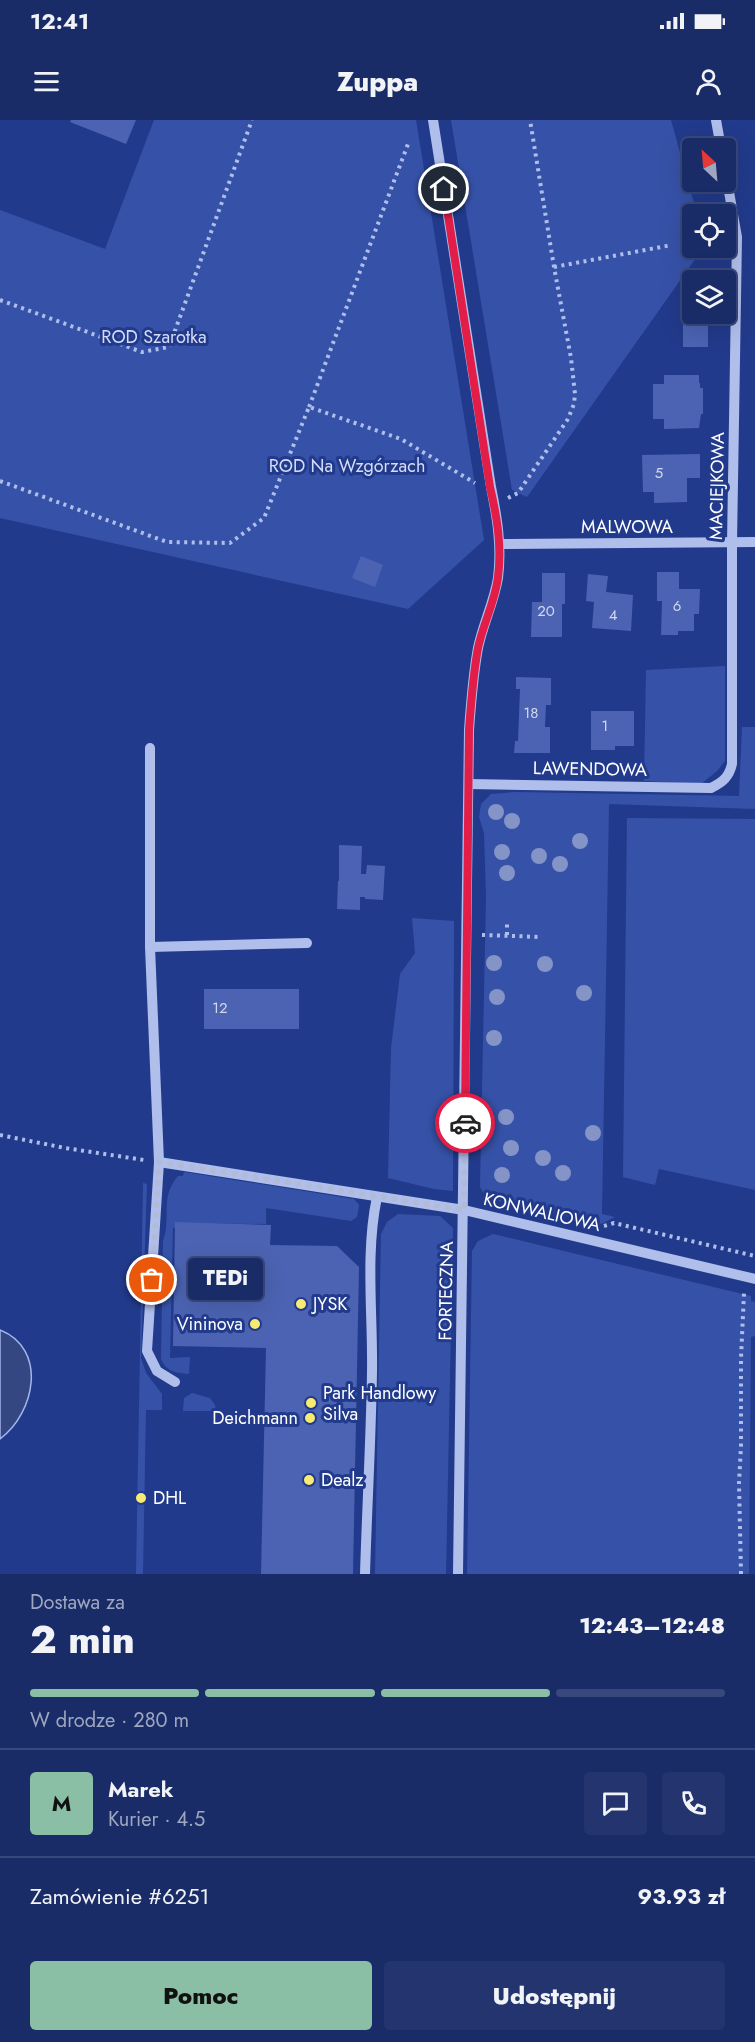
<!DOCTYPE html>
<html lang="pl">
<meta charset="utf-8">
<style>
:root{--surface:#1a2c68;--page:#23346e;--text:#f1f3f6;--muted:#9fa7c0;--line:#38487c;--accent:#8abfa5}
body{margin:0;font-family:Jost,sans-serif;background:var(--page);color:var(--text);height:100vh;display:flex;flex-direction:column;font-size:22px;white-space:nowrap}
*{box-sizing:border-box;margin:0}
p{font-size:20px;color:var(--muted)}
.icon{flex:none;width:33px;height:33px;fill:none;stroke:currentColor;stroke-width:2;stroke-linecap:round;stroke-linejoin:round}
.map{position:relative;height:1454px;overflow:hidden}
.sheet{display:flex;flex-direction:column;background:var(--surface);flex:1}
.sheet>*{flex:none}
.needle{width:39px;rotate:334deg}
.fabs{position:absolute;left:682px;top:18px;display:grid;gap:12px}
.fabs a{display:grid;place-items:center;width:54px;height:54px;border-radius:6px;background:var(--surface);box-shadow:0 6px 24px #0002,0 0 0 2px var(--line);font-size:30px}
.pin{position:absolute;display:grid;place-items:center;width:51px;height:51px;color:#fff;margin:-26px;border:3px solid #fff;border-radius:50%;box-shadow:0 2px 6px #0007}
.courier{position:absolute;display:grid;place-items:center;width:60px;height:60px;margin:-30px;border:4px solid #e11d48;border-radius:50%;background:#fff;color:#222;box-shadow:0 2px 8px #0007}
.bubble{position:absolute;height:42px;border-radius:6px;background:var(--surface);box-shadow:0 6px 24px #0002,0 0 0 2px var(--line);font-size:20px;font-weight:800;line-height:42px;text-align:center}
.overview em{font-style:normal;font-weight:800}
.overview div{display:flex;flex-direction:column-reverse}
.overview{display:flex;align-items:center;justify-content:space-between;height:102px;padding:0 30px}
h1{font-size:39px;font-weight:800;line-height:45px}
.bar{display:grid;grid-template-columns:repeat(4,1fr);gap:9px 6px;align-content:center;height:72px;padding:0 30px}
.bar i{height:8px;border-radius:4px;background:var(--line)}
.bar .selected{background:var(--accent)}
.bar p{grid-column:span 4}
.line{display:flex;align-items:center;gap:15px;padding:0 30px;border-top:2px solid var(--line)}
.line div{flex:1}
.round{display:grid;place-items:center;flex:none;width:63px;height:63px;border-radius:6px;background:var(--page)}
.primary-button{display:flex;gap:12px;margin-top:auto;padding:12px 30px}
.primary-button a{flex:1;height:69px;border-radius:6px;background:var(--accent);color:#111;font-size:24px;font-weight:800;line-height:69px;text-align:center}
.primary-button a+a{background:var(--page);color:var(--text)}
.status{display:flex;justify-content:space-between;align-items:center;height:42px;padding:0 30px;background:var(--surface);direction:ltr}
.status svg{height:16px;fill:currentColor}
header{display:flex;justify-content:space-between;align-items:center;height:78px;padding:0 30px;background:var(--surface);font-size:27px;font-weight:800}
.map>svg:first-child{display:block}
.green{fill:#3652a8}
.water{fill:#354783;stroke:#a3b6ec;stroke-width:1.5}
.building{fill:#4b63b2}
.lines{fill:none;stroke-linecap:round;stroke-linejoin:round}
.path{stroke:#afbeeb;stroke-width:4;stroke-dasharray:3 4.5;stroke-linecap:butt}
.minor{stroke:#afbeeb;stroke-width:10}
.tree{fill:#8494c7}
.done{stroke:#b2bad6;stroke-width:6;stroke-dasharray:0 10.8}
.route{stroke:#e11d48;stroke-width:8}
.poi-dot{fill:#f7ec71;stroke:#223a8b;stroke-width:2}
.labels{text-anchor:middle;dominant-baseline:central;stroke-width:6;stroke-linejoin:round;paint-order:stroke}
.number-label{font-size:15px;fill:#d2d8ec}
.park-label{font-size:18px;fill:#d4ddf8;stroke:#223a8b}
.street-label{font-size:18px;fill:#fff;stroke:#223a8b}
.poi-label{font-size:18px;fill:#fff;stroke:#223a8b;text-anchor:start}
</style>
<div class="status"><b>12:41</b><svg viewBox="0 0 49 12"><path d="M0 12V9h3v3zM5 12V6h3v6zM10 12V3h3v9zM15 12V0h3v12zM26 1h20v11H26zM47 4h2v5h-2z"/></svg></div>
<header><svg class="icon" aria-label="menu" viewBox="0 0 24 24"><path d="M4 6h16M4 12h16M4 18h16"/></svg>Zuppa<svg class="icon" aria-label="person" viewBox="0 0 24 24"><circle cx="12" cy="8" r="4"/><path d="M4 21q1-7 8-7t8 7"/></svg></header>
<div class="map">
<svg width="755" height="1454" viewBox="0 0 755 1454">
<rect width="100%" height="100%" fill="#223a8b"/>
<g class="green">
<path d="M154 0H416L484 420 408 489 0 398V90L105 129Z"/>
<path d="M451 0H671L697 94H693V128H703L527 377 512 370Z"/>
<path d="M725 546V641L717 651 701 664 644 661 646 550Z"/>
<path d="M742 607H755V689L609 684 602 1094 615 1097 601 1104 495 1080 484 1074 480 1067 486 777 484 713 479 697 481 684 491 674 515 672 739 676Z"/>
<path d="M627 698 755 699V1070L659 1049 655 1065 623 1057Z"/>
<path d="M412 798 454 801 453 1071 434 1069 388 1058 391 928 400 854 415 833Z"/>
<path d="M184 1052 354 1079 359 1085 357 1097 351 1101 266 1088V1104L175 1103V1108H173L170 1238 190 1237 189 1254C176 1253 167 1252 161 1239L163 1121C172 1097 159 1078 178 1056H183Z"/>
<path d="M143 1063 147 1064 141 1238 146 1253 162 1274V1290H146L143 1454H136Z"/>
<path d="M398 1094 440 1096 453 1108 446 1454H375L381 1114 387 1102Z"/>
<path d="M493 1114 751 1176V1181L755 1182V1216L751 1217 749 1454H467L472 1131 478 1121Z"/>
<path d="M192 1273 210 1278 215 1285 216 1291H183L184 1278Z"/>
</g>
<path class="water" d="M0 1210C48 1229 35 1293 0 1319Z"/>
<g class="building">
<path d="M71 0H136L126 24 70 2Z"/>
<path d="M683 169H693V194H708V227H683Z"/>
<path d="M664 255H699V263H700V268H703V294H701L699 308 664 309V299H653V264H664Z"/>
<path d="M700 334V358H687V382L654 383V372H643L642 335Z"/>
<path d="M361 436 383 445 375 467 352 458Z"/>
<path d="M657 452H679V469H700L699 494H694V511H678V515H661L662 481H657Z"/>
<path d="M542 453H565V484H562V517H531L532 482H542Z"/>
<path d="M588 454 608 456 606 472 633 475 631 511 592 508 594 482 586 481Z"/>
<path d="M516 557 551 558V585H546L545 607H550V633H514L515 621H518L520 569H516Z"/>
<path d="M591 591H634V626H615V630H591Z"/>
<path d="M339 725 362 726 361 754H366L367 745 385 746 383 780 365 779V777H360V790L337 789 338 761H339Z"/>
<rect x="204" y="869" width="95" height="40"/>
<path d="M175 1102 271 1105 270 1125 337 1126 359 1147 353 1454H261L266 1228 173 1226Z"/>
</g>
<g class="lines">
<g class="path">
<path d="M554 147 672 125"/>
<path d="M0 180 142 232 169 227 252 0"/>
<path d="M309 287 408 24"/>
<path d="M0 361 167 422 230 423 264 398 309 287 401 319 475 363"/>
<path d="M508 378 518 373 568 299 574 284 575 274 571 238 554 147 530 0"/>
<path d="M482 815 541 817"/>
<path d="M507 815V800"/>
<path d="M0 1015 65 1028 144 1040"/>
<path d="M604 1106 614 1103 755 1136"/>
<path d="M741 1454 739 1363 741 1326V1238L744 1173"/>
</g>
<g class="minor">
<path d="M433 0 491 367C497 397 502 426 498 458 494 482 483 504 478 528 473 555 471 583 469 610L458 1454"/>
<path d="M716 0 721 28"/>
<path d="M500 424 755 422"/>
<path d="M150 628V827L159 1042 147 1231 157 1251 175 1262"/>
<path d="M469 664 711 668C723 662 729 657 732 644V423L737 117 726 55"/>
<path d="M150 827 307 823"/>
<path d="M159 1042 464 1090 755 1159"/>
<path d="M365 1454C367 1387 371 1319 372 1252 373 1194 365 1134 377 1077"/>
</g>
</g>
<g class="tree">
<circle cx="496" cy="692" r="8"/>
<circle cx="512" cy="701" r="8"/>
<circle cx="580" cy="721" r="8"/>
<circle cx="502" cy="732" r="8"/>
<circle cx="539" cy="736" r="8"/>
<circle cx="560" cy="744" r="8"/>
<circle cx="507" cy="753" r="8"/>
<circle cx="494" cy="843" r="8"/>
<circle cx="545" cy="844" r="8"/>
<circle cx="584" cy="873" r="8"/>
<circle cx="497" cy="877" r="8"/>
<circle cx="494" cy="918" r="8"/>
<circle cx="506" cy="997" r="8"/>
<circle cx="593" cy="1013" r="8"/>
<circle cx="511" cy="1028" r="8"/>
<circle cx="543" cy="1038" r="8"/>
<circle cx="563" cy="1053" r="8"/>
<circle cx="502" cy="1055" r="8"/>
</g>
<g class="lines">
<path class="done" d="M152 1160 159 1042 464 1090 465 1003"/>
<path class="route" d="M444 69 490 367C497 397 502 426 498 457 495 482 483 504 478 528 473 555 471 583 469 610L465 1003"/>
</g>
<g class="poi-dot">
<circle cx="301" cy="1184" r="6"/>
<circle cx="255" cy="1204" r="6"/>
<circle cx="311" cy="1283" r="6"/>
<circle cx="310" cy="1298" r="6"/>
<circle cx="309" cy="1360" r="6"/>
<circle cx="141" cy="1378" r="6"/>
</g>
<g class="labels">
<g class="number-label">
<text x="659" y="353">5</text>
<text x="677" y="486">6</text>
<text x="546" y="491">20</text>
<text x="613" y="495">4</text>
<text x="531" y="593">18</text>
<text x="605" y="606">1</text>
<text x="220" y="888">12</text>
</g>
<g class="park-label">
<text x="154" y="217">ROD Szarotka</text>
<text x="347" y="346">ROD Na Wzgórzach</text>
</g>
<g class="street-label">
<text transform="translate(717 366) rotate(-89)">MACIEJKOWA</text>
<text x="627" y="407">MALWOWA</text>
<text transform="translate(590 649) rotate(1)">LAWENDOWA</text>
<text transform="translate(542 1092) rotate(13)">KONWALIOWA</text>
<text transform="translate(446 1171) rotate(-89)">FORTECZNA</text>
</g>
<g class="poi-label">
<text x="313" y="1184">JYSK</text>
<text x="243" y="1204" text-anchor="end">Vininova</text>
<text x="323" y="1273">Park Handlowy<tspan x="323" dy="21">Silva</tspan></text>
<text x="298" y="1298" text-anchor="end">Deichmann</text>
<text x="321" y="1360">Dealz</text>
<text x="153" y="1378">DHL</text>
</g>
</g>
</svg>
<div class="fabs">
<a><svg class="needle" viewBox="-14 -14 28 28"><path d="M0-13l5 13h-10z" fill="#e53935"/><path d="M0 13l5-13h-10z" fill="#9fa7c0"/></svg></a>
<a><svg class="icon" aria-label="locate" viewBox="0 0 24 24"><circle cx="12" cy="12" r="6"/><path d="M12 2v4M12 18v4M2 12h4M18 12h4"/></svg></a>
<a><svg class="icon" aria-label="layers" viewBox="0 0 24 24"><path d="M12 4l9 5-9 5-9-5zM3 14l9 5 9-5"/></svg></a>
</div>
<div class="pin" style="left:152px;top:1160px;background:#ea580c"><svg class="icon" aria-label="bag" viewBox="0 0 24 24"><path d="M5 8h14l-1 12H6zM9 8a3 3 0 0 1 6 0"/></svg></div>
<div class="pin" style="left:444px;top:69px;background:#1f2937"><svg class="icon" aria-label="home" viewBox="0 0 24 24"><path d="M3 11l9-7 9 7M6 9v11h12V9"/></svg></div>
<div class="courier" style="left:465px;top:1003px"><svg class="icon" aria-label="car" viewBox="0 0 24 24"><path d="M5 17H2v-5l4-1 3-4h7l3 4 3 1v5h-3M9 17h6M6 11h13"/><circle cx="7" cy="17" r="2"/><circle cx="17" cy="17" r="2"/></svg></div>
<div class="bubble" style="left:188px;top:1138px;width:75px">TEDi</div>
</div>
<section class="sheet">
<div class="overview"><div><h1>2 min</h1><p>Dostawa za</p></div><em>12:43–12:48</em></div>
<div class="bar"><i class="selected"></i><i class="selected"></i><i class="selected"></i><i></i><p>W drodze · 280 m</p></div>
<div class="line" style="height:108px"><b class="round" style="background:var(--accent);color:#111">M</b><div><b>Marek</b><p>Kurier · 4.5</p></div><a class="round"><svg class="icon" aria-label="chat" viewBox="0 0 24 24"><path d="M4 5h16v11H9l-5 4z"/></svg></a><a class="round"><svg class="icon" aria-label="phone" viewBox="0 0 24 24"><path d="M5 4h4l2 5-3 2q2 4 5 5l2-3 5 2v4C11 20 4 13 5 4z"/></svg></a></div>
<div class="line" style="height:78px"><div>Zamówienie #6251</div><b>93.93 zł</b></div>
<div class="primary-button"><a>Pomoc</a><a>Udostępnij</a></div>
</section>
